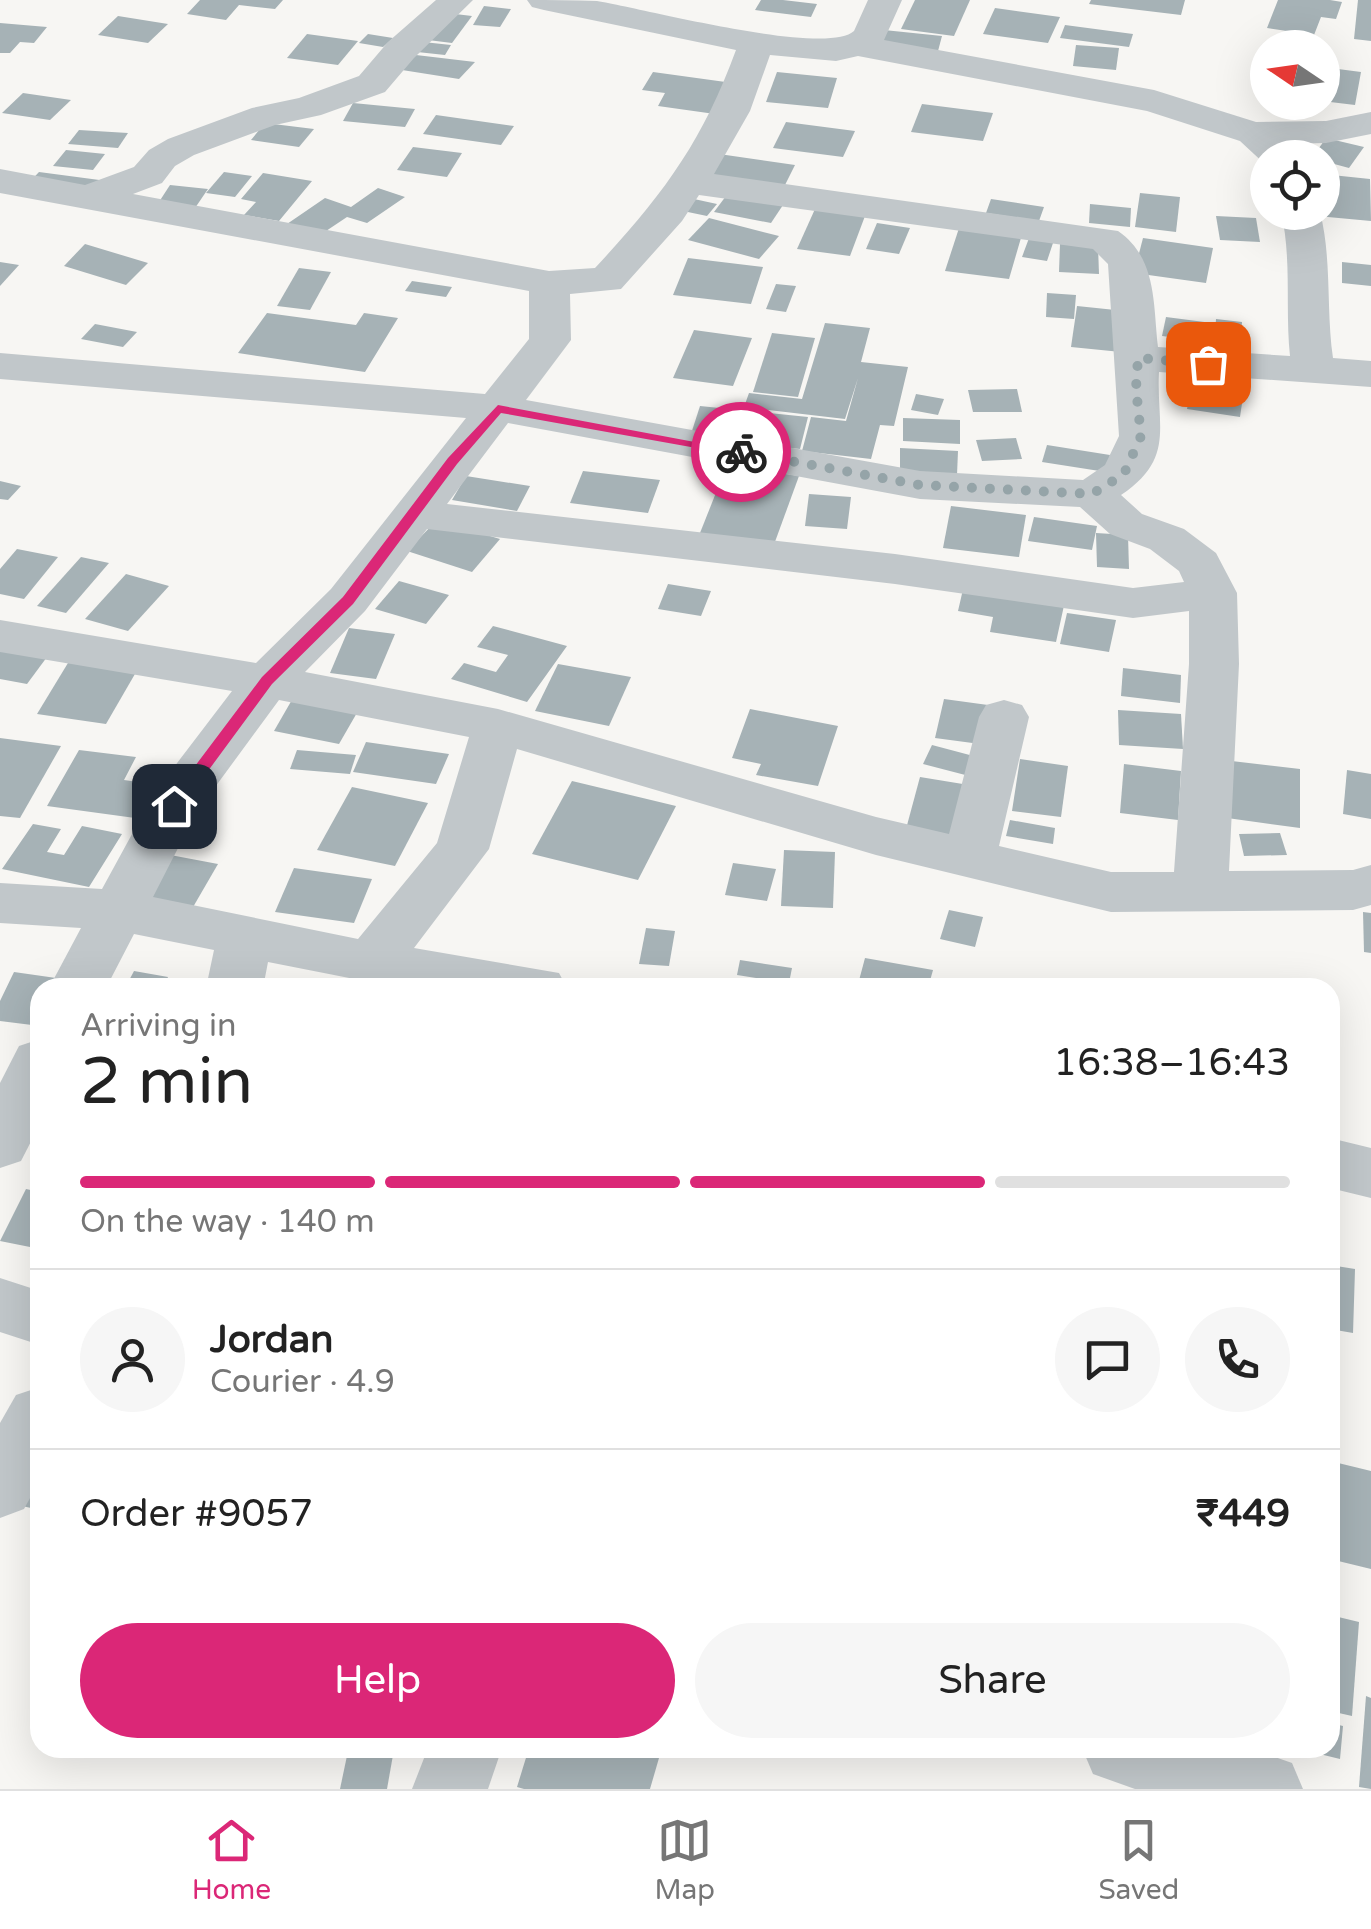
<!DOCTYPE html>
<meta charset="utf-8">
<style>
:root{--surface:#fff;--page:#f6f6f6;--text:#222;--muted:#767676;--line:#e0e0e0;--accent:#db2777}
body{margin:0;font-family:"Varela Round",sans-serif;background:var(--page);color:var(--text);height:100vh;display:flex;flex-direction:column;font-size:38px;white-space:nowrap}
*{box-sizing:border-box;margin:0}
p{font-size:32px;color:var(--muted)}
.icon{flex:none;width:55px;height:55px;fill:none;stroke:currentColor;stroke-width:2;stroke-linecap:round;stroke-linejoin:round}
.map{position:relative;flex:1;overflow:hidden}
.details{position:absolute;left:30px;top:978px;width:1310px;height:780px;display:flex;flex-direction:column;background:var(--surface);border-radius:30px;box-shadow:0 10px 40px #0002}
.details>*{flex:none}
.needle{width:65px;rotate:283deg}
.tools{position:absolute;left:1250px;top:30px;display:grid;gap:20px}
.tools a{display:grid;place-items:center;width:90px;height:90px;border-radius:50%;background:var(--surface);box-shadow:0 10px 40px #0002;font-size:50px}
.pin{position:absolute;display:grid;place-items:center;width:85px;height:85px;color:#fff;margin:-42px;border-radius:20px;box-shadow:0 5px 15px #0006}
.courier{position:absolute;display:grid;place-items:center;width:100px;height:100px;margin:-50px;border:8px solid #db2777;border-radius:50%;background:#fff;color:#222;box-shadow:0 2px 12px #0007}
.overview em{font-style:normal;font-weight:600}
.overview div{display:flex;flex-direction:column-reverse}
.overview{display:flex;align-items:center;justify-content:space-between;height:170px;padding:0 50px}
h1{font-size:65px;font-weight:600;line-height:75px}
.bar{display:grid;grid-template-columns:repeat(4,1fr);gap:15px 10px;align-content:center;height:120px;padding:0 50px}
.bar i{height:12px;border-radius:8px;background:var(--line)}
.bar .current{background:var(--accent)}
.bar p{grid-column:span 4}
.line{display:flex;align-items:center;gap:25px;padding:0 50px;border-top:2px solid var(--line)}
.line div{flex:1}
.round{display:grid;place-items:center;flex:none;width:105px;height:105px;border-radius:52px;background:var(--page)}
.cta{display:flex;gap:20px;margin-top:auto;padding:20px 50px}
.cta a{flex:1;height:115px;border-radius:60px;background:var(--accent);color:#fff;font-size:40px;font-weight:600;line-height:115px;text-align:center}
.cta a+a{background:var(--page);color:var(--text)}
.tabs{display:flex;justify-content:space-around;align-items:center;height:140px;border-top:2px solid var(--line);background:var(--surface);font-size:28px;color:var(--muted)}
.tabs a{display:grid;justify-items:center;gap:5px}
.tabs .current{color:var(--accent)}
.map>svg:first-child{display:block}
.building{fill:#a6b2b6}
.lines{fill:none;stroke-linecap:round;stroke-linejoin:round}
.minor{fill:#c1c7ca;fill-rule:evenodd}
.route{fill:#db2777}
.done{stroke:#95a4a8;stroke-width:10;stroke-dasharray:0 18}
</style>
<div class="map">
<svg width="1371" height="1789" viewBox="0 0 1371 1789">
<rect width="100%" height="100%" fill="#f7f6f3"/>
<g class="building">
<path d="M200 0H283L275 9 239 5 226 20 187 14Z"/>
<path d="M761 0H783L817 4 811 17 755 10Z"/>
<path d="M915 0H970L954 36 901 29Z"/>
<path d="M1091 0H1185L1181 15 1089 4Z"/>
<path d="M1278 0H1330L1342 2 1336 19 1321 17 1314 35 1267 28Z"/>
<path d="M1358 0H1371V41L1354 39Z"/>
<path d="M484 6 511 9 500 27 473 25Z"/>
<path d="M995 8 1060 17 1048 43 983 34Z"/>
<path d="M447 13 472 16 452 43 428 40Z"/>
<path d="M118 16 168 24 148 43 98 35Z"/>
<path d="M0 23 47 27 34 43 20 42 10 53H0Z"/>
<path d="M1065 25 1133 34 1129 47 1060 38Z"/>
<path d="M884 30 942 36 938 51 879 46Z"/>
<path d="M307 34 358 41 338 65 287 58Z"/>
<path d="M368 34 393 38 383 47 359 43Z"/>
<path d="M414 41 451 45 445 55 408 51Z"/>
<path d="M1076 45 1119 48 1116 70 1073 66Z"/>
<path d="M416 55 475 62 459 79 402 70Z"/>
<path d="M1338 69 1361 72 1355 105 1322 101V75L1337 77Z"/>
<path d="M653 72 740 84 722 115 658 106 665 93 642 90Z"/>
<path d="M777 72 837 78 828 108 766 102Z"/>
<path d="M23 93 71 100 50 120 2 113Z"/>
<path d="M353 103 415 109 405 127 343 121Z"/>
<path d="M922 104 993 113 983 141 911 132Z"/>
<path d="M436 115 514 126 501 145 423 134Z"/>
<path d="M786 122 855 131 843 157 773 148Z"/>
<path d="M265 123 314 129 299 147 251 140Z"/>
<path d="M79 130 128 133 118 148 68 144Z"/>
<path d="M1326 138 1364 147 1349 168 1312 158Z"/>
<path d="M413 147 462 153 447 177 397 170Z"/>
<path d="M66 150 105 154 93 170 53 166Z"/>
<path d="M719 154 795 165 784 187 706 176Z"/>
<path d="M39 172 107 181 92 199 23 189Z"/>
<path d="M224 172 252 176 235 197 206 193Z"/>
<path d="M263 173 312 181 279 221 244 215 256 202 241 199Z"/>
<path d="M1322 174 1370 179 1371 221 1317 216 1322 212Z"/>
<path d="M170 185 208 189 195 208 157 205Z"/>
<path d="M378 188 405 197 367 223 347 217 320 235 287 224 325 198 351 207Z"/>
<path d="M729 192 785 202 771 223 714 212Z"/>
<path d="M1140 193 1180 197 1176 232 1135 227Z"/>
<path d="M694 199 717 204 707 216 683 211Z"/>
<path d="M991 199 1044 207 1039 221 986 213Z"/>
<path d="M1090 204 1131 208 1130 227 1089 223Z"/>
<path d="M815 209 865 216 850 256 797 249Z"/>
<path d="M1216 216 1256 218 1260 242 1220 240Z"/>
<path d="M709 218 779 236 759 259 688 240Z"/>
<path d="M961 222 1023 231 1009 279 945 271Z"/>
<path d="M877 223 910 228 899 254 866 249Z"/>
<path d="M1032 230 1056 234 1047 261 1022 257Z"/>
<path d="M1143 238 1213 248 1206 283 1134 273Z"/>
<path d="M85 244 148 263 126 285 64 266Z"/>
<path d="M1060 244 1098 246 1099 274 1059 272Z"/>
<path d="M688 258 763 267 751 304 673 295Z"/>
<path d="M0 262 19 265 0 286Z"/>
<path d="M1342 262 1371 265V286L1342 283Z"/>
<path d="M299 268 331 272 310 310 277 306Z"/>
<path d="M412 281 452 287 446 297 405 291Z"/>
<path d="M776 284 796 286 786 312 766 309Z"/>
<path d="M1047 293 1076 295 1074 319 1046 317Z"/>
<path d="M1077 306 1125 311 1121 352 1071 347Z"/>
<path d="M267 313 356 325 364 313 398 318 365 372 238 353Z"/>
<path d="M1166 317 1212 323 1209 342 1162 336Z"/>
<path d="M1216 319 1242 322 1240 353 1214 350Z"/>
<path d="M825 323 870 328 861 362 908 367 894 426 880 425 871 459 802 451 811 417 846 421 858 378 845 419 744 407 749 393 802 399Z"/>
<path d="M95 324 137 332 123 347 81 339Z"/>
<path d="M694 330 752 338 733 386 673 378Z"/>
<path d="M772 333 815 338 798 397 753 392Z"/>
<path d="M1192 382 1244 390 1240 417 1187 409Z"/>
<path d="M1017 389 1022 412H973L968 390Z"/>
<path d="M916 394 944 399 938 415 911 410Z"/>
<path d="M700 406 808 417 800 449 690 437Z"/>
<path d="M903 418 960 420V444L903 441Z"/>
<path d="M1016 438 1022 459 982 461 976 440Z"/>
<path d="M1047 445 1110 455 1106 472 1042 462Z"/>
<path d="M900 448 958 451 957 475 900 473Z"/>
<path d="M727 465 799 476 772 550 698 538Z"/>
<path d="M583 471 660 480 648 513 570 503Z"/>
<path d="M466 476 530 486 517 511 452 500Z"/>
<path d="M0 481 21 486 8 500 0 499Z"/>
<path d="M809 494 851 497 847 529 805 526Z"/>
<path d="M951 506 1026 515 1019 557 943 548Z"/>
<path d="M1034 517 1097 526 1092 550 1028 541Z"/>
<path d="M437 520 500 539 472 572 407 551Z"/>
<path d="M1096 533 1128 535 1129 569 1097 567Z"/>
<path d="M17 549 58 557 24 599 0 594V569Z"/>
<path d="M81 557 109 563 66 613 37 606Z"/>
<path d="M126 574 169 586 128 631 85 619Z"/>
<path d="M399 581 449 595 426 624 375 609Z"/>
<path d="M668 584 711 591 701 616 658 609Z"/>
<path d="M964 585 1065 601 1056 642 990 632 993 617 958 611Z"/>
<path d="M1067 613 1116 620 1109 652 1060 644Z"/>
<path d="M493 626 567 646 527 702 451 679 464 663 496 672 508 655 477 647Z"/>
<path d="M349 628 395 634 376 679 330 673Z"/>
<path d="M0 648 47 657 27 684 0 679Z"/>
<path d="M71 658 139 667 106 724 37 714Z"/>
<path d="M558 664 631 677 609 726 535 711Z"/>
<path d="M1123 668 1181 675 1180 703 1121 696Z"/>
<path d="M293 698 358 711 339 744 274 731Z"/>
<path d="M944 699 988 705 980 744 935 738Z"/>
<path d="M750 709 838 726 818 786 756 775 761 764 732 758Z"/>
<path d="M1118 710 1181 714 1183 749 1119 745Z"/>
<path d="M0 738 61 746 20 818 0 816Z"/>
<path d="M366 742 449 754 436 784 353 772Z"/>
<path d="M932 745 981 758 973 777 923 764Z"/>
<path d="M79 750 136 757 124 780 152 784 135 818 47 806Z"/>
<path d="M297 750 356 755 350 774 290 769Z"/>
<path d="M1020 759 1068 766 1061 817 1012 811Z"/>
<path d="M1223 760 1300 769V828L1220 817Z"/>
<path d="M1124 764 1181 771 1178 820 1120 813Z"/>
<path d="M1347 770 1371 774V819L1343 814Z"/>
<path d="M920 777 981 787 969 840 906 829Z"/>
<path d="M572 781 676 806 638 880 532 854Z"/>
<path d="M352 787 428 803 395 866 317 850Z"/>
<path d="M1010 820 1055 828 1053 844 1006 836Z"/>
<path d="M33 824 61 829 47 852 64 855 82 826 122 834 89 887 2 869Z"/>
<path d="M1280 833 1287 855 1244 856 1239 834Z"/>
<path d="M784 850 835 852 833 908 781 906Z"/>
<path d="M165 854 218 864 189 914 136 903Z"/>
<path d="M733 863 776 869 767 901 725 895Z"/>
<path d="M294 868 372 879 354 923 275 912Z"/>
<path d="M949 910 983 917 975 947 940 939Z"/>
<path d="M1363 912 1371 913V953L1364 952Z"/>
<path d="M646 928 675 931 669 966 639 964Z"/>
<path d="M865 958 933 970 928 988H857Z"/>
<path d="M740 960 792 968 789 983 737 975Z"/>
<path d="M134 971 168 977 163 988H125Z"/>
<path d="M14 972 70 980 66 988H40V1026L0 1021V1001Z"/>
<path d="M26 1189 40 1192V1249L0 1241Z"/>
<path d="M1330 1265 1355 1269 1353 1333 1330 1329Z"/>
<path d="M1330 1461 1371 1471V1569L1330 1559Z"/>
<path d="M40 1470V1510L22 1506Z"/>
<path d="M1330 1615 1359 1622 1352 1716 1330 1711Z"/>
<path d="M1366 1696 1371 1698V1789L1359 1787Z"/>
<path d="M1330 1723 1343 1726 1340 1759 1299 1749 1330 1748Z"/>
<path d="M529 1748H619L659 1758 650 1789H524L517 1787Z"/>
<path d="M348 1751 393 1755 387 1789H340Z"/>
</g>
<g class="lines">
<g class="minor">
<path d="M436 0H473L414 58 385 92 321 115 275 125 194 155 175 166 162 183 133 194 549 271 595 268C662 196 702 143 736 50L544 10 532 7 527 0C550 0 574 0 597 1 641 8 826 57 854 31L868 0H902L884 40 1154 90 1256 122 1326 121 1371 112V134L1326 143 1284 144 1295 158H1268V167L1240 141 1147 111 858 56 836 61 770 55 750 111 714 174 1118 231C1157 258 1153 303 1158 347L1290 356C1285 309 1292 258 1281 212H1320C1332 258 1326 311 1333 358L1371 361V387L1159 372C1156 426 1176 458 1121 495L1142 514 1184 529 1216 553 1237 593 1239 664 1229 871 1353 870 1371 865V905L1353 910 1111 912 876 855 517 749 489 849 414 948 559 973 567 988H400L268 962 263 988H206L214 950 134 934 106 988H49L81 928 0 923V883L102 889 155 792 232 691 0 652V620L256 663 331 589 466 418 0 379V353L485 394 529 339V291L0 193V169L85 185 134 167 149 150 168 139 252 108 299 98 359 76 388 42ZM699 195 1093 249 1108 264 1119 436 1105 465 1083 480 920 471 526 400 571 340 570 294 621 289 682 221ZM508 423 920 499 1080 507 1110 534 1150 549 1179 571 1184 582 1133 588 895 554 447 504ZM427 529 895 584 1133 618 1189 611V664L1174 872H1111L999 846 1029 717 1022 705 1004 700 986 705 979 717 949 834 876 817 498 709 305 672 365 611ZM279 700 469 737 437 843 358 939 153 897 196 813Z"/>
<path d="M40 1039V1124L21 1161 0 1168V1083L19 1046Z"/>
<path d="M1330 1138 1371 1148V1198L1330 1188Z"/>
<path d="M0 1278 40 1291V1345L0 1332Z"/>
<path d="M40 1387V1480L24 1509 0 1518V1423L16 1395Z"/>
<path d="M428 1748H502L488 1789H412Z"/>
<path d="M1082 1748H1250L1292 1763 1303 1789H1135L1093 1774Z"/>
</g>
</g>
<path class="route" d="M498 405 748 452 741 456 501 413 457 464 353 604 272 684 180 809H168V802L262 677 343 597 448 458Z"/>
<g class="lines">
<path class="done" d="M741 452 920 485 1092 494 1124 474 1141 436 1136 388 1138 358 1208 364"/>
</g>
</svg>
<div class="tools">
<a><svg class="needle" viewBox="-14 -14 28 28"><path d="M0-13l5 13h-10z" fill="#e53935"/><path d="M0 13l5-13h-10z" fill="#767676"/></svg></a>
<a><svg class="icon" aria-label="locate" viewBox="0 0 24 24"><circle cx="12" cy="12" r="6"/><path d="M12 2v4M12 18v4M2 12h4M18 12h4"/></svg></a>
</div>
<div class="pin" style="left:1208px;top:364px;background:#ea580c"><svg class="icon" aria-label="bag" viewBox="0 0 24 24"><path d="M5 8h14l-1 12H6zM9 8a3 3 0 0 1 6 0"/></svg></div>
<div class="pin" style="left:174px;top:806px;background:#1f2937"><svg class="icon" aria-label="home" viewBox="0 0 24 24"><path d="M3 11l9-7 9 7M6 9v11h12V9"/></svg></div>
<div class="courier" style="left:741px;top:452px"><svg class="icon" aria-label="bike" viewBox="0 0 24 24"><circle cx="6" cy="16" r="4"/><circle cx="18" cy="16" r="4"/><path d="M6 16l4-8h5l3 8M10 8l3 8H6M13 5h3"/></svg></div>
<section class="details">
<div class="overview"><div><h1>2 min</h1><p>Arriving in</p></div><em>16:38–16:43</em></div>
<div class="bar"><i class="current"></i><i class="current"></i><i class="current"></i><i></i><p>On the way · 140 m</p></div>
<div class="line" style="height:180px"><a class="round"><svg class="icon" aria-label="person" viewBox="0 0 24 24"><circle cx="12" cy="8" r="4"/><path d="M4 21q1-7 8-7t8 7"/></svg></a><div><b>Jordan</b><p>Courier · 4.9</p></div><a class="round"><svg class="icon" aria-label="chat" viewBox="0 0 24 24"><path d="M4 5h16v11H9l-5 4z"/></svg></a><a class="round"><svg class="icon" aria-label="phone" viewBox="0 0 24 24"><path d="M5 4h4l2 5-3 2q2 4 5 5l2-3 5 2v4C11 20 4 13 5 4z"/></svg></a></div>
<div class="line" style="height:130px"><div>Order #9057</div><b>₹449</b></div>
<div class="cta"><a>Help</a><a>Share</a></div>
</section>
</div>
<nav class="tabs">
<a class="current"><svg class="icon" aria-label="home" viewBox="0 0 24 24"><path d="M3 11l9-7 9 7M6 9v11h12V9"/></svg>Home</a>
<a><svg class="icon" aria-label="map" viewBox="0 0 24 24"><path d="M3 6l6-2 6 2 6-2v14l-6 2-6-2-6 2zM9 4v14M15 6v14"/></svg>Map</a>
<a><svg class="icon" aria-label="saved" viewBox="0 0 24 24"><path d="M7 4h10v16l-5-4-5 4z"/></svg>Saved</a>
</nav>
